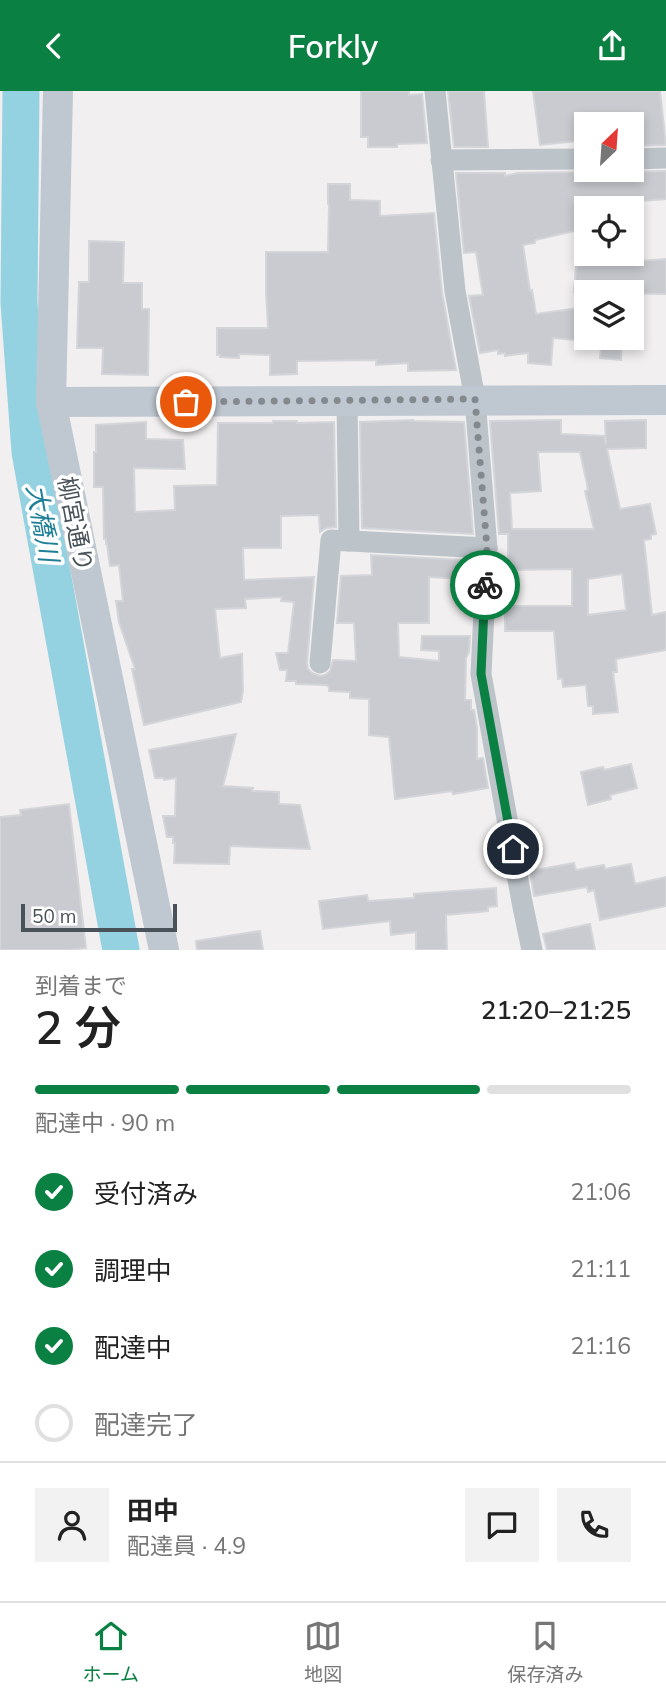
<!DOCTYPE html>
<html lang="ja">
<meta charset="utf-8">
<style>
:root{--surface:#fff;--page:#f2f2f2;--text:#222;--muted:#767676;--line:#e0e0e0;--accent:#0b8043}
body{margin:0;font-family:Mulish,"Noto Sans JP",sans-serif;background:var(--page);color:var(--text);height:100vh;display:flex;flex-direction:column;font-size:26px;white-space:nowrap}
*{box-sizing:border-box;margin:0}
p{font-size:23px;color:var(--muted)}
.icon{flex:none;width:38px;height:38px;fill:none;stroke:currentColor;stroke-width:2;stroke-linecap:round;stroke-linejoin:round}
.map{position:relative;height:859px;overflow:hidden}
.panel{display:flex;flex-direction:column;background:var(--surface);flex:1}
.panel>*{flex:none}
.needle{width:46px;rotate:25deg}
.fabs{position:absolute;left:574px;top:21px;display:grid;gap:14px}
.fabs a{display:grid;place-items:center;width:70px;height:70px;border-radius:0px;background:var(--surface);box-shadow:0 4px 10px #0003;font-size:35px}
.scale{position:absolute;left:21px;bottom:18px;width:156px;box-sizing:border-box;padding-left:7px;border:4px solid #495259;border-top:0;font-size:19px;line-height:24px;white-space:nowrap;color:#495259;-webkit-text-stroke:5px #fff;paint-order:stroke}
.pin{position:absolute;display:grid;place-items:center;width:60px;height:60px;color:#fff;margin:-30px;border:4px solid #fff;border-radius:50%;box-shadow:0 2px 7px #0007}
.courier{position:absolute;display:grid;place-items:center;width:70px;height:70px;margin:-35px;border:5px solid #0b8043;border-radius:50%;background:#fff;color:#222;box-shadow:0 2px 9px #0007}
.summary em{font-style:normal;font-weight:600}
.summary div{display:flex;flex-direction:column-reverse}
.summary{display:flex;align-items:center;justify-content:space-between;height:119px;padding:0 35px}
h1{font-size:46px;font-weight:600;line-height:52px}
.bar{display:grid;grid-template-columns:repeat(4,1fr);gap:10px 7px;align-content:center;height:84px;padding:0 35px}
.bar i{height:9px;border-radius:5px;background:var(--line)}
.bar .current{background:var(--accent)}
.bar p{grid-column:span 4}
.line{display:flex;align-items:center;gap:18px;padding:0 35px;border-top:2px solid var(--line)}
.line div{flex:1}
.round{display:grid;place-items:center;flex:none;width:74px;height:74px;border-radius:0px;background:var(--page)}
ol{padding:0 35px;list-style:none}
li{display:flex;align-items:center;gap:21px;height:77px}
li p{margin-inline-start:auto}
li .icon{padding:7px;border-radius:50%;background:var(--accent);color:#fff;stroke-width:4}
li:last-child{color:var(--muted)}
li i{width:38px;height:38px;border:4px solid var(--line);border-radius:50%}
header{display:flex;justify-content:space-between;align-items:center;height:91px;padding:0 35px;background:var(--accent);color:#fff;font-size:32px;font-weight:600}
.menu{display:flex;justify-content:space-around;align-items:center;height:98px;border-top:2px solid var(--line);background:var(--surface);font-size:19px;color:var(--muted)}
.menu a{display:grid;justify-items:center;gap:4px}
.menu .current{color:var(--accent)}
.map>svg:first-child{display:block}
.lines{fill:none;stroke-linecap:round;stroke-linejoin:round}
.river{stroke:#95d2e1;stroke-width:37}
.building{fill:#c9cbd0;stroke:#d3d5d9;stroke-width:2;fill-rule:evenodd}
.street{stroke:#bcc3c9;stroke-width:21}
.secondary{stroke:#bfc7d0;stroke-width:30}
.done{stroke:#84898e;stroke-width:7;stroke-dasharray:0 12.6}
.route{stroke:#0b8043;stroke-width:9}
.labels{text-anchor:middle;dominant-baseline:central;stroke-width:7;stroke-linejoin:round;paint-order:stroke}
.street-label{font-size:24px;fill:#495259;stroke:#fff}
.water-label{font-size:26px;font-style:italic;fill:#1e7f97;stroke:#fff}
</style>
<header><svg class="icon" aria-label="back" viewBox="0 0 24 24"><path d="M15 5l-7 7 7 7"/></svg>Forkly<svg class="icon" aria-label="share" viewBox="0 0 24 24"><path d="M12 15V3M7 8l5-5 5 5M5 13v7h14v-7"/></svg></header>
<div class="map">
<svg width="666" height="859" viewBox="0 0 666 859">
<rect width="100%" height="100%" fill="#f1efef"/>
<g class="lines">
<path class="river" d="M21 0 19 212 30 361 121 859"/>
</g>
<g class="building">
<path d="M361 0H409V4L422 3 427 52 397 53V56H368V46H361Z"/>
<path d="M448 0H484L488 56H454Z"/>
<path d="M533 0H660L666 54 632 55V33H586V49L540 54Z"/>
<path d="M593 79H625L632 81 666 80V108L619 112V117H578L583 138 535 149V152L523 154 530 200 532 199 536 223 586 216V250L553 247 551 274 528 272V262L505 265V262L498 263V259L480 262 469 205 483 204 476 161 464 162 456 82H505V85L518 82 586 81Z"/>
<path d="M328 93H350V109L380 110V125L434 122 442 201 456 279 408 280V272L376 274V269L297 270V283L270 284V264L239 263V267L220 266V264H217V237H268L266 200V161H328L329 113H328Z"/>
<path d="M89 150 124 151 123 192H142V218H149L148 284 102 283 103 257H77L79 191H89Z"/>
<path d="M577 163H628V171L666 168V203L574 201Z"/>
<path d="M602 247H622L621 269 600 267Z"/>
<path d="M413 329V330L464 331 473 443 362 437 360 331Z"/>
<path d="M561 329V343L604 345 606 354 605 330 646 329V357L607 358 620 418 650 413 656 443 651 444V448L644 449 652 524 666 521V559L616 568 617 581H613L618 621 593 623V615H588L586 594 563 596 562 587 558 588 554 540H505V515H572V478L508 479V443H499L490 330ZM538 361H580L587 393 588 399 585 400 594 438H512L510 402 541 400ZM622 483 626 519 588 524V488Z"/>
<path d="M273 330H297V332L334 331 336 436 326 437 320 441 319 424 281 425V457H243L244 489 314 486 307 572 308 578 312 582 320 585 325 584 330 580 333 569 356 570 354 532H337L341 485 372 484 371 464 463 469 462 488 429 486V532H398L399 566 439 570V560L421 559 422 545H470L469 561 466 567 465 609H471V619H474L477 637V668L483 667 488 697 453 703 452 700 395 708 389 646 369 644V608L350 607V601L329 600V596L326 594 296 593V590H286L287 579H280L276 562H288L294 511 281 510 282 506 245 508 246 517 215 518 220 567 242 563 243 600 241 611 144 634 132 578H135L119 531 116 510H123L119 474 110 475 107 453H106V448H104L103 396H94V361H96V334L146 331V348L183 349 185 378 134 377 135 421 175 419 174 395 217 394 218 332H273Z"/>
<path d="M236 643 223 695 253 697 252 700 279 701V713L300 714 310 758 230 755 229 773 174 772 175 752H173V746H167L163 725H175L176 687 164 689 163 687H155L149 659Z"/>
<path d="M631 673 637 697 610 704 611 708 588 714 581 681 603 676 604 679Z"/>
<path d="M69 713 86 857 70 859H0V726L21 724 20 719Z"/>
<path d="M574 772 576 779 604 774 605 778 631 773 635 793 666 786V815L600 829 594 799 588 801 587 796 534 805 530 780Z"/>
<path d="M496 797 497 815 488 816V820L446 824 447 859H416V841L391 844 390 830 323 838 319 810 367 804 368 810 414 807V803Z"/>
<path d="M590 833 595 859H547L543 843Z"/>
<path d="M260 840 263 859H197L196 850Z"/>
</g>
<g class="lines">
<g class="street">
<path d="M435 0 455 200 475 308 487 457 481 583 522 811 532 859"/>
<path d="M632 68 666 67"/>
<path d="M441 69 586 68"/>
<path d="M347 310 349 450"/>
<path d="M320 572 331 449 487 457"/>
</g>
<g class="secondary">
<path d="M58 0 51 311 164 859"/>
<path d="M51 311 666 309"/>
</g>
</g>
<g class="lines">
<path class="done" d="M186 311 475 308 487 457 485 494"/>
<path class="route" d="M485 494 481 583 513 758"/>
</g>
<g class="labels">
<g class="street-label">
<text transform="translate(76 433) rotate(79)">柳宮通り</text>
</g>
<g class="water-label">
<text transform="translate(43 432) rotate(80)">大橋川</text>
</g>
</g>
</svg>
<div class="fabs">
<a><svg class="needle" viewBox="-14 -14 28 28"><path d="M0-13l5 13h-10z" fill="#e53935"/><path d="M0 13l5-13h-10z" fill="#767676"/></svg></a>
<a><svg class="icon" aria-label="locate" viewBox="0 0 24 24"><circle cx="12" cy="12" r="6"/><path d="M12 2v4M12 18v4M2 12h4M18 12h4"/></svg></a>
<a><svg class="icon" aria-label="layers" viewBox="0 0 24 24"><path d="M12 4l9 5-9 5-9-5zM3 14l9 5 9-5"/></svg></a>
</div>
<div class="scale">50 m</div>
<div class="pin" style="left:186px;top:311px;background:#ea580c"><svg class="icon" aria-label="bag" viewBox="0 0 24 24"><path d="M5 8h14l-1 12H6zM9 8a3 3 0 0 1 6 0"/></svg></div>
<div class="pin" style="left:513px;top:758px;background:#1f2937"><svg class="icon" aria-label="home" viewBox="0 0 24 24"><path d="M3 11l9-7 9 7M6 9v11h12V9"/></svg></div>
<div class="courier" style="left:485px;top:494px"><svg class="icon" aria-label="bike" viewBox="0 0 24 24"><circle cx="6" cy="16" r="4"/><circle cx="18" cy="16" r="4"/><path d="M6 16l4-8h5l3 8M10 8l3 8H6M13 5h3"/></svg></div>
</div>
<section class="panel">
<div class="summary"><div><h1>2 分</h1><p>到着まで</p></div><em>21:20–21:25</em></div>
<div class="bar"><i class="current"></i><i class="current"></i><i class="current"></i><i></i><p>配達中 · 90 m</p></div>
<ol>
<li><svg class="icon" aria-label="check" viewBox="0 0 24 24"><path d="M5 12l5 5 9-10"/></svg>受付済み<p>21:06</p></li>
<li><svg class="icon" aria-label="check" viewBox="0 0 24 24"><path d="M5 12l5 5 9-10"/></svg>調理中<p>21:11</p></li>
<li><svg class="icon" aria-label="check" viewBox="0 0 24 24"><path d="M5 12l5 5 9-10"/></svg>配達中<p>21:16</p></li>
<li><i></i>配達完了</li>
</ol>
<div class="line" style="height:126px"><a class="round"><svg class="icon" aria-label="person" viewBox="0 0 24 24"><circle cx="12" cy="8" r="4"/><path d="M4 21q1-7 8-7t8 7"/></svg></a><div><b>田中</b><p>配達員 · 4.9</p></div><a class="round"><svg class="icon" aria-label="chat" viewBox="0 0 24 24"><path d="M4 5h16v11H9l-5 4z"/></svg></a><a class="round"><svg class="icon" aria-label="phone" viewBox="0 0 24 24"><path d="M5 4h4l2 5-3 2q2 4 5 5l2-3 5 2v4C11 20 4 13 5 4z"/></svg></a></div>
</section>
<nav class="menu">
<a class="current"><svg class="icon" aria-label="home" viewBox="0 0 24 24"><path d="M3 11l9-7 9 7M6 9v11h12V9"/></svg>ホーム</a>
<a><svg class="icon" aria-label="map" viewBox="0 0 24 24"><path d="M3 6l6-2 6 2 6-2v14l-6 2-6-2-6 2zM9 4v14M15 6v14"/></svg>地図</a>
<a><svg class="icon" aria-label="saved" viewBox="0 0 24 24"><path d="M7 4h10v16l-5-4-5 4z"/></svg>保存済み</a>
</nav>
